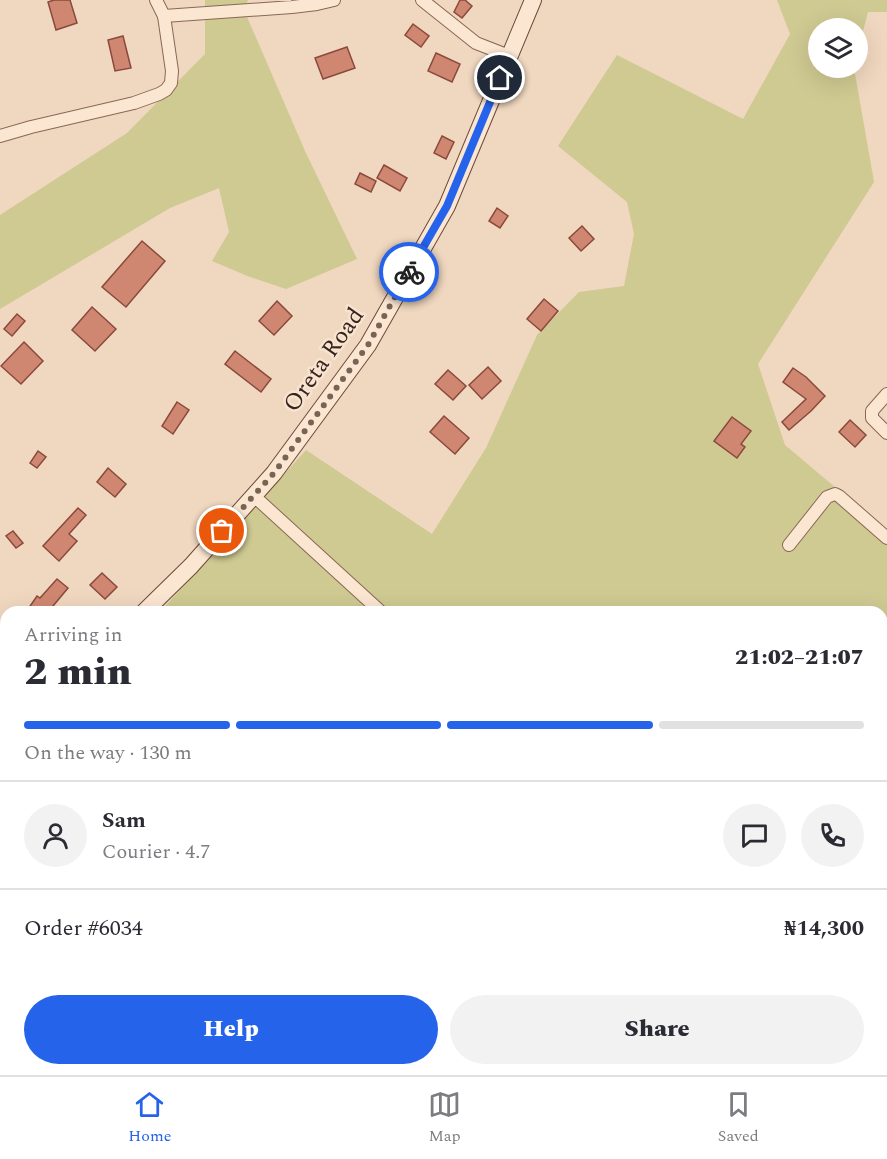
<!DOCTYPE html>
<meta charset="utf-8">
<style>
:root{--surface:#fff;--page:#f2f2f3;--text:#2b2b33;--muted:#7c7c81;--line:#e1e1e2;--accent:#2563eb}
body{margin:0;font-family:Spectral,serif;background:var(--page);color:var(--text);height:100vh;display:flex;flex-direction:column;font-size:22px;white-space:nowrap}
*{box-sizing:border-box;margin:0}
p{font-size:20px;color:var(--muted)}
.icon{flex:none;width:33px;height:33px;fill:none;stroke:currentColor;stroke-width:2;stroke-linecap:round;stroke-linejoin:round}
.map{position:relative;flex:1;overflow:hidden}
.drawer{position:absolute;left:0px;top:606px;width:888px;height:470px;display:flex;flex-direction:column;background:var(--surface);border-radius:18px 18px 0 0;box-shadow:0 6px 24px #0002}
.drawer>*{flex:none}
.fabs{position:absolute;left:808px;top:18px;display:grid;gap:12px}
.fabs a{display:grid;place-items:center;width:60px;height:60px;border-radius:50%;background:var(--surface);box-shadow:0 6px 24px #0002;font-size:30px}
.pin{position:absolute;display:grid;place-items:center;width:51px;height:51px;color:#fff;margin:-26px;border:3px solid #fff;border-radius:50%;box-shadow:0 2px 6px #0007}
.courier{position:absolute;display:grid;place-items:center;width:60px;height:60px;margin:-30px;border:4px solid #2563eb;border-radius:50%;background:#fff;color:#222;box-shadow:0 2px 8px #0007}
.summary em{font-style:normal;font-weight:800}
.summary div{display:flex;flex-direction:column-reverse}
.summary{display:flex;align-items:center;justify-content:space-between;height:102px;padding:0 24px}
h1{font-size:39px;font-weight:800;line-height:45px}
.bar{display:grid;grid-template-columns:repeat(4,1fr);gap:9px 6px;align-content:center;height:72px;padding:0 24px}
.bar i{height:8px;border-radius:4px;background:var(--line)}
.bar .selected{background:var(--accent)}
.bar p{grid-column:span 4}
.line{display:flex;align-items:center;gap:15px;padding:0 24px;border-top:2px solid var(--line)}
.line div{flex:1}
.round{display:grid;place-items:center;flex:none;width:63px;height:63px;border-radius:32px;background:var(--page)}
.button{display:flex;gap:12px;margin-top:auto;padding:12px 24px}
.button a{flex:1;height:69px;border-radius:36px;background:var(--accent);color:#fff;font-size:24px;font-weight:800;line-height:69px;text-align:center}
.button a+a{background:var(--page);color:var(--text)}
.tab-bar{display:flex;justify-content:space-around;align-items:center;height:84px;border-top:2px solid var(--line);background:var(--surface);font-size:16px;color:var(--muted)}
.tab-bar a{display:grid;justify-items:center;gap:3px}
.tab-bar .selected{color:var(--accent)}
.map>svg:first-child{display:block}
.green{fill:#cfc992}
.building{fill:#d08772;stroke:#8a4a3b;stroke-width:1.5}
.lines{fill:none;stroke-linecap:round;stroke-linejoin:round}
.street-casing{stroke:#8a6756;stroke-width:14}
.secondary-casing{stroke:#6b493a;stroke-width:18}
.street{stroke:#fbe6d2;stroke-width:12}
.secondary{stroke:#fbe6d2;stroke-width:16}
.done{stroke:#786355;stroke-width:6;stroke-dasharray:0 10.8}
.route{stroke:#2563eb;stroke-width:8}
.labels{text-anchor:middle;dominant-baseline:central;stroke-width:5;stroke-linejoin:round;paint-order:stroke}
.street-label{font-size:24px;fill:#38241c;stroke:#f7e3cf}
</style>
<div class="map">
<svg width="887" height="1075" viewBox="0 0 887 1075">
<rect width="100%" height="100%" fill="#f0d7bf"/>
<g class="green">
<path d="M205 0H248L244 10 305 151 357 259 286 289 250 277 212 261 229 232 219 188 170 208 0 309V215L127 133 205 54Z"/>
<path d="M777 0H887V12H868L858 50V28H819V68H854L874 182 758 364 785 445 887 531V1075H712L705 1070H882V612H160L306 450 432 534 486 448 537 335 579 292 624 286 634 234 627 202 558 146 617 55 743 119 790 34Z"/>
</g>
<g class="building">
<path d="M54 0H70L77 23 56 30 48 2Z"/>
<path d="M460 0H465L472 6 462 18 454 12Z"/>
<path d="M413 24 429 36 421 47 405 35Z"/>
<path d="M123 36 131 68 115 71 108 40Z"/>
<path d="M347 47 355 68 323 79 315 58Z"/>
<path d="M436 53 460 64 452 82 428 71Z"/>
<path d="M442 136 454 142 446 159 434 153Z"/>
<path d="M384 165 407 178 400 191 377 178Z"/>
<path d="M360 173 376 181 371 192 355 184Z"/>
<path d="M497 208 508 216 500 228 489 221Z"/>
<path d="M582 226 594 239 581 251 569 238Z"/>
<path d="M142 241 165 261 126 307 102 287Z"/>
<path d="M544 299 558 311 541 331 527 319Z"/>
<path d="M277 301 292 316 274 335 259 321Z"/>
<path d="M92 307 116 329 95 351 72 330Z"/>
<path d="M17 314 25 321 12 336 4 329Z"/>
<path d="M24 342 43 361 21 384 1 366Z"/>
<path d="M235 351 271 379 261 392 225 364Z"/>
<path d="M488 367 501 381 482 399 469 385Z"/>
<path d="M793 368 806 377 825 396 811 411 789 430 782 422 806 399 783 382Z"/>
<path d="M448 370 466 386 453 400 435 384Z"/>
<path d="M177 402 189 410 173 434 162 426Z"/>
<path d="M444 416 469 438 455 454 430 432Z"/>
<path d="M732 417 751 431 741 444 745 447 737 458 714 441Z"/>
<path d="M850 420 866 435 855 447 839 432Z"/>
<path d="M38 451 46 457 37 468 30 463Z"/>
<path d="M108 468 126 484 115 497 97 482Z"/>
<path d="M78 508 86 515 69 534 77 541 59 561 43 546Z"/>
<path d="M13 531 23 543 16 548 6 536Z"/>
<path d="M102 573 117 587 105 599 90 585Z"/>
<path d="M57 579 68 588 48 612H26L37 596 40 598Z"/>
</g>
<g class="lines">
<g class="street-casing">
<g id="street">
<path d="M422 0 476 43 509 56"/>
<path d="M164 16 292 7 317 4 334 0"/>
<path d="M0 136 31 127 134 103 159 94 166 90 171 83 172 71 164 16 156 0"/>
<path d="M887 394 872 411V418L887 433"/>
<path d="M254 496 381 612"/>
<path d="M789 545 827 497 835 494 839 496 887 538"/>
<path d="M882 639 887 634"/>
<path d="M882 850 887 844"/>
<path d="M882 1039 887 1043"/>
<path d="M196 1070 198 1075"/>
<path d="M495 1070 501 1075"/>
<path d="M208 1075 220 1070"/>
<path d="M789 1075 793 1070"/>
</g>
</g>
<g class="secondary-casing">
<g id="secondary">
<path d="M144 612 191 566 274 473 368 345 447 206 533 0"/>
<path d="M0 712 6 709"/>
</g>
</g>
<use href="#street" class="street"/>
<use href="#secondary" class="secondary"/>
</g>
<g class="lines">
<path class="done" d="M222 531 274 473 368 345 409 272"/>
<path class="route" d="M409 272 447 206 500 78"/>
</g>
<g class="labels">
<g class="street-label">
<text transform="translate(324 360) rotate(-55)">Oreta Road</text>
</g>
</g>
</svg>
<div class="fabs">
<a><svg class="icon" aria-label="layers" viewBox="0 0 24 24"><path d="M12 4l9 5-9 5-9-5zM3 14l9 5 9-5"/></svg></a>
</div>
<div class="pin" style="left:222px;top:531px;background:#ea580c"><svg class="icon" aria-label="bag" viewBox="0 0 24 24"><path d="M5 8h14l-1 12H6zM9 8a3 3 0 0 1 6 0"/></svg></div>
<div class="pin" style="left:500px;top:78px;background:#1f2937"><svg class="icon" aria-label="home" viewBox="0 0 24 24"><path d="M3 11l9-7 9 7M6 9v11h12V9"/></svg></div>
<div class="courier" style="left:409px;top:272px"><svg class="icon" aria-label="bike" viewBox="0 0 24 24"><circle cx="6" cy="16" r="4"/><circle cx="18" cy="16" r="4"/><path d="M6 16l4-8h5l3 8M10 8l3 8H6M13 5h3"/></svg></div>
<section class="drawer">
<div class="summary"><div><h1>2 min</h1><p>Arriving in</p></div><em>21:02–21:07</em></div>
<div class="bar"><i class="selected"></i><i class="selected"></i><i class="selected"></i><i></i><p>On the way · 130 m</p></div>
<div class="line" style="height:108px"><a class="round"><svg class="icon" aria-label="person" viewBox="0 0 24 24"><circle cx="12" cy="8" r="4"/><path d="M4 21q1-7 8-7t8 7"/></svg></a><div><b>Sam</b><p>Courier · 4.7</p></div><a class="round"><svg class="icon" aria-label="chat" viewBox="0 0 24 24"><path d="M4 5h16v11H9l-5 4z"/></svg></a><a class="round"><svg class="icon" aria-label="phone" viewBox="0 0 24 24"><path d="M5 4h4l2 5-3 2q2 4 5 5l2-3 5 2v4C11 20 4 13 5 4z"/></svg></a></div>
<div class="line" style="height:78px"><div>Order #6034</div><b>₦14,300</b></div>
<div class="button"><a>Help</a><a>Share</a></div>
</section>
</div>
<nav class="tab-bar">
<a class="selected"><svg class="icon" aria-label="home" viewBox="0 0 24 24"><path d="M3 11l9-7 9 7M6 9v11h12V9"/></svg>Home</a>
<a><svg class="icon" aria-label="map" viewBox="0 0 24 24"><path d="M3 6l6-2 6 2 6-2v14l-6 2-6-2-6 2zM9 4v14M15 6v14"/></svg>Map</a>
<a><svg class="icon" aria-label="saved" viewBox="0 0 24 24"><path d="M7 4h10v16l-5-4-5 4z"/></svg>Saved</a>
</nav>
